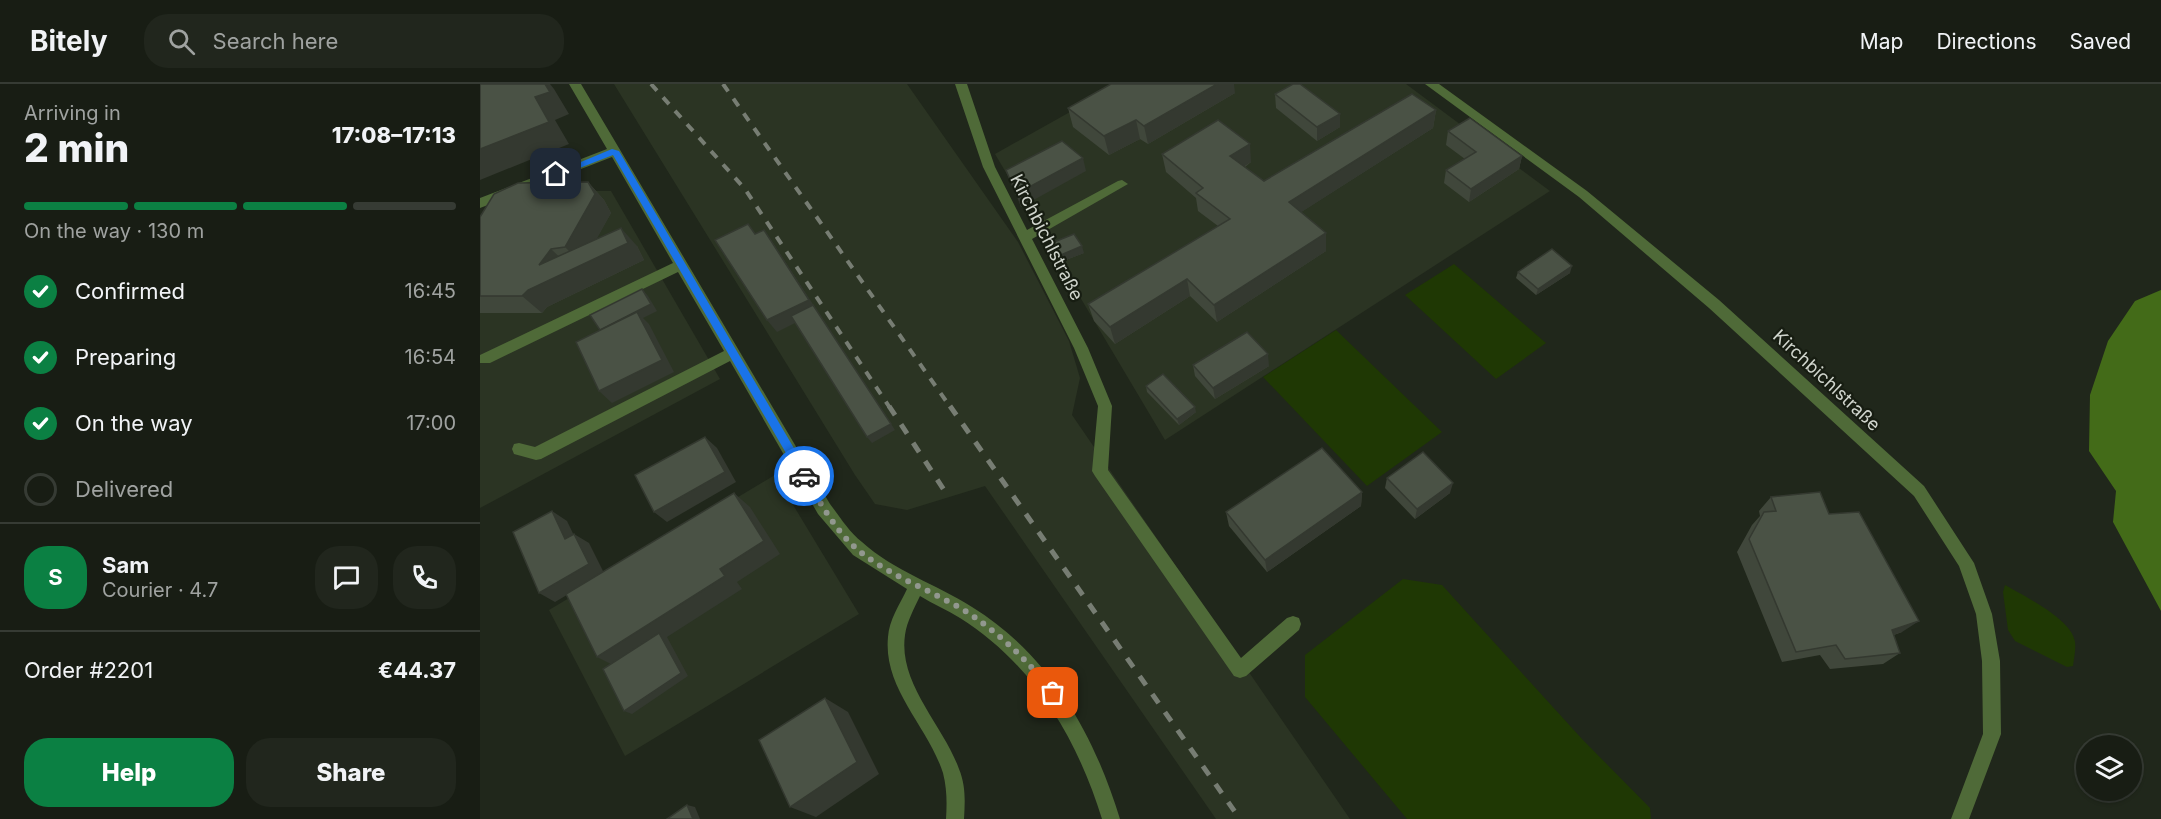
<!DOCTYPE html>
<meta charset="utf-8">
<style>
:root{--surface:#181d14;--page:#21261d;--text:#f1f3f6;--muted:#9fa2a0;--line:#363b34;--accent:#0b8043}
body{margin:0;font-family:Inter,sans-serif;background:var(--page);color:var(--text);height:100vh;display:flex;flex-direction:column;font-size:22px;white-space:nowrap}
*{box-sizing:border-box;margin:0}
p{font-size:20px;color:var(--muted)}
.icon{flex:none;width:33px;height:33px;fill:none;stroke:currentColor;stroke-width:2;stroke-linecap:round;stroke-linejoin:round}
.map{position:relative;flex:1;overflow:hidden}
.details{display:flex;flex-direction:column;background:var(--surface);width:480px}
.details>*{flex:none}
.controls{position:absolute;left:1596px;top:651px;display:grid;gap:12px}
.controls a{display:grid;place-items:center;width:66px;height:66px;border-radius:50%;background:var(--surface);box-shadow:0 2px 4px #0004,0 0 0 2px var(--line);font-size:30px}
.pin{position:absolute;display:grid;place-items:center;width:51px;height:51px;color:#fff;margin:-26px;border-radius:12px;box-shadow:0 3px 9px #0006}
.courier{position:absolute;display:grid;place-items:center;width:60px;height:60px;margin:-30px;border:4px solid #1a73e8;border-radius:50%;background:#fff;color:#222;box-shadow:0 2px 8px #0007}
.overview em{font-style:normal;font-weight:800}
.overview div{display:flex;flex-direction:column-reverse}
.overview{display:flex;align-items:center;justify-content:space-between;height:102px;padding:0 24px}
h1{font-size:39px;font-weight:800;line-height:45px}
.bar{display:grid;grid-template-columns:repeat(4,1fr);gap:9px 6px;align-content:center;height:72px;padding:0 24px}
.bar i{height:8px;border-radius:4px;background:var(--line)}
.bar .selected{background:var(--accent)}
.bar p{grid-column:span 4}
.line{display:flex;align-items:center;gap:15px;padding:0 24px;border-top:2px solid var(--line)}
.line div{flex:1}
.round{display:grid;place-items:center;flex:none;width:63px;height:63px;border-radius:24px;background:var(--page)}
ol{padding:0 24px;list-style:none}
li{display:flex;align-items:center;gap:18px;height:66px}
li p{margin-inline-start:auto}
li .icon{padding:6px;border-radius:50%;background:var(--accent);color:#fff;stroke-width:4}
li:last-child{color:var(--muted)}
li i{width:33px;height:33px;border:3px solid var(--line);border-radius:50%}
.primary-button{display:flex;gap:12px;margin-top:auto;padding:12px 24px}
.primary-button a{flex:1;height:69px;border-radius:24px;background:var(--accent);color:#fff;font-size:24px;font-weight:800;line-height:69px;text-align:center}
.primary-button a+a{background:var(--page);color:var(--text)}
header{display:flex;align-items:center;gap:36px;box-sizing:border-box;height:84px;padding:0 30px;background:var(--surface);border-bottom:2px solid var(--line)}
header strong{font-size:28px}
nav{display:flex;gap:33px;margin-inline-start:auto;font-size:21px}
.search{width:420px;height:54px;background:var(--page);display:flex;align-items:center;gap:15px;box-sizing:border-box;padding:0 21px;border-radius:24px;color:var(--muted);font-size:22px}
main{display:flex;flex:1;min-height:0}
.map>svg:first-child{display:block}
.built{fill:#2b3423}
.green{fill:#1f3804}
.forest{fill:#436b18}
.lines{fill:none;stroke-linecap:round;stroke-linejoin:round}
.minor{fill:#4f6a38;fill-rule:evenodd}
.rail-far1{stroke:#777d73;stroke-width:4;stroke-dasharray:9 9;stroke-linecap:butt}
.rail{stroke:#777d73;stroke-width:5;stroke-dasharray:11 11;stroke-linecap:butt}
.wall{fill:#40473b}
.shaded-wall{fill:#343930}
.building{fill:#4a5245;stroke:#343930;stroke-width:1.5}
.route{fill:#1a73e8}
.done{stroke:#92988f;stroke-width:6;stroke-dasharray:0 10.8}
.labels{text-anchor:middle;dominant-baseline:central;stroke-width:4.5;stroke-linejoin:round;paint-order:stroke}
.street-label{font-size:18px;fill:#d0d5cd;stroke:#171d12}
</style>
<header>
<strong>Bitely</strong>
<div class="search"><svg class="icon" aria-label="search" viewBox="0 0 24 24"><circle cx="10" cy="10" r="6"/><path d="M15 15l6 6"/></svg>Search here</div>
<nav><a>Map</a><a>Directions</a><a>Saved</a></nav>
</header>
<main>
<section class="details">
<div class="overview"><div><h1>2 min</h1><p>Arriving in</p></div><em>17:08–17:13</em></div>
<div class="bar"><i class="selected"></i><i class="selected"></i><i class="selected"></i><i></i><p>On the way · 130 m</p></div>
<ol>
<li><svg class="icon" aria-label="check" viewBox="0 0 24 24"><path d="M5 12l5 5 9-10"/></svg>Confirmed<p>16:45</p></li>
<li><svg class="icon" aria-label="check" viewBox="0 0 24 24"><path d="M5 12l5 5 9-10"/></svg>Preparing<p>16:54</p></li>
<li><svg class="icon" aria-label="check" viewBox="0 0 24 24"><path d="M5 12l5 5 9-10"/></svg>On the way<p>17:00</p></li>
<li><i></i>Delivered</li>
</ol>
<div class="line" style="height:108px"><b class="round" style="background:var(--accent);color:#fff">S</b><div><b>Sam</b><p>Courier · 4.7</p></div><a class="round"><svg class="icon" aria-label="chat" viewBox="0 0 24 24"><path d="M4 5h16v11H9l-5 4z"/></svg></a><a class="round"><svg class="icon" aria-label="phone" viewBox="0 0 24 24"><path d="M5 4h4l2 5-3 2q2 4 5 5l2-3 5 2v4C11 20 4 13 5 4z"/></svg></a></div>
<div class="line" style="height:78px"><div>Order #2201</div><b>€44.37</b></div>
<div class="primary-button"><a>Help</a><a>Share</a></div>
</section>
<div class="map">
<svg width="1681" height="735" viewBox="0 0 1681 735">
<rect width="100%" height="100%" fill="#20271b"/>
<g class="built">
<path d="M134 0H427L538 158 589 257 600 294 592 331 870 735H736L505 402 427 426 395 420 375 391Z"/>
<path d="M640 0H926L1070 107 685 356 515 70Z"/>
<path d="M72 107H131L240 295 0 424V134Z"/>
<path d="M295 391 379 530 145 672 69 526Z"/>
</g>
<g class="green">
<path d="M974 180 1066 259 1016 295 925 211Z"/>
<path d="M856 246 962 348 887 402 783 293Z"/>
<path d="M923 495 962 501 1102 655 1170 724 1171 735H927L825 613V571Z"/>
<path d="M1525 501C1544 512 1592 535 1595 558 1596 565 1594 574 1593 582L1587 583 1535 557 1528 546 1523 508Z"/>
</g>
<path class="forest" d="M1681 206V527L1633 438 1636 407 1609 367 1610 311 1628 257 1655 217Z"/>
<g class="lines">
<g class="minor">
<path d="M89 0H101L350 420C360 433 369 448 382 458 414 487 456 500 492 523 570 571 614 650 640 735H622C597 654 553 580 480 534 467 526 453 520 440 512 434 525 427 537 425 551 418 600 464 642 479 685 486 702 485 718 484 735H466C467 719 467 705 463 689 448 642 403 605 408 553 409 536 420 520 427 505L373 471 338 430 250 277 61 375 56 376 34 370 32 365 34 360 39 359 55 363 244 267 198 188 10 279H0V271L193 179 132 73 0 124V114L127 65Z"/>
<path d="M475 0H487L515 83 547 146 638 97 642 96 648 100 552 155 608 264 632 322 628 386 761 574 807 534 813 532 819 534 821 540 819 546 766 592 760 594 754 592 615 392 612 387 618 322 594 264 503 83Z"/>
<path d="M945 0H959L1107 107 1239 216 1444 402 1494 479 1512 530 1520 577 1521 650 1489 735H1471L1503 650 1502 577 1496 530 1479 482 1434 412 1229 224 1099 113Z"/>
</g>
<g class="rail-far1">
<path d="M171 0 265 105 410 324"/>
<path d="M243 0 471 324"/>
</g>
<g class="rail">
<path d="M409 322 466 409"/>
<path d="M470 322 760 735"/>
</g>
</g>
<g class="wall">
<path d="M755 9 668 60 660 55 629 71 593 43 588 24Z"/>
<path d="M795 10 860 30V43L837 57 796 24Z"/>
<path d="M956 26 953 44 821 128 846 167 737 238 710 212 635 260 614 237 608 220 738 142 718 127 716 114 686 88 682 70 771 78 765 83 784 97Z"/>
<path d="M968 47 1042 72 1039 85 989 118 964 99 966 86 985 75 966 61Z"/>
<path d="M108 98 124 116 131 129 116 155 157 162 164 176 67 223 62 229H0V133Z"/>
<path d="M569 160 604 169 578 179 571 167Z"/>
<path d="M1038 188 1090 189 1056 211 1036 194Z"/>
<path d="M713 281 789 282 735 315 715 292Z"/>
<path d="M666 302 716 328 699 341 667 308Z"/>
<path d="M907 394 970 409 935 435 905 404Z"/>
<path d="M882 408 881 422 787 488 749 442 746 428Z"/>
<path d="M1291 413 1349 430 1422 548 1414 551 1420 569 1403 580 1350 585 1340 571 1302 578 1257 468 1272 441 1280 432 1279 427Z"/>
</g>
<g class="shaded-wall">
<path d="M65 0H70L74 5 89 30 75 36 89 60 0 96V65L55 13Z"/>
<path d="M737 0H754L755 9 668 60 664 42Z"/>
<path d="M956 26 953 44 809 136V118Z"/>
<path d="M860 30V43L837 57V43Z"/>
<path d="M656 36 660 55 629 71 624 52Z"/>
<path d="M770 60 771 78 752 90 750 72Z"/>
<path d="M1042 72 1039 85 989 118 991 105Z"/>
<path d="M603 74 606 87 541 123 536 110Z"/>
<path d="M108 98 124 116 131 129 103 180 141 144 157 162 164 176 67 223 62 229 42 212 59 181 71 165 89 182 102 180 85 163Z"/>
<path d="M284 146 293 159 415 346 392 359 387 353 337 228 297 248 287 236Z"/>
<path d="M846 149V167L737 238 734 221Z"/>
<path d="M602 162 604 169 578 179 576 173Z"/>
<path d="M1092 182 1090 189 1056 211 1058 205Z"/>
<path d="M707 195 710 212 635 260 630 243Z"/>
<path d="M162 205 168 212 177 227 163 234 169 240 194 288 132 319 119 307 126 252Z"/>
<path d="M788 270 789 282 735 315 733 304Z"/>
<path d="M715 323 716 328 699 341 697 335Z"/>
<path d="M225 353 237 364 256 398 187 438 174 428Z"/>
<path d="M973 399 970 409 935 435 937 425Z"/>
<path d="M882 408 881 422 787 488 785 476Z"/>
<path d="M254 409 270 423 300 470 257 498 262 505 187 553 208 592 152 630 144 627 139 584 117 573 240 485Z"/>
<path d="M72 427 87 437 100 464 85 455Z"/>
<path d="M94 450 109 459 124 489 75 518 59 509Z"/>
<path d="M1439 537 1422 548 1395 557 1412 546Z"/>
<path d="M345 614 368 628 399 690 336 733 310 723Z"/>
<path d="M207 721 215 723 220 735H213Z"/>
</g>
<g class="building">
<path d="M0 0H65L70 8 55 13 69 38 0 65Z"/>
<path d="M631 0H737L664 42 656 36 624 52 588 24Z"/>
<path d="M813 0H820L860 30 837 43 795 10Z"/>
<path d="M932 10 956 26 809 118 846 149 734 221 707 195 630 243 608 220 750 135 716 109 723 104 682 70 738 36 770 60 750 72 784 97Z"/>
<path d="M990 34 1042 72 991 105 966 86 996 68 968 47Z"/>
<path d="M582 57 603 74 536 110 526 86Z"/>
<path d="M108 98 115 110 85 163 71 165 59 181 141 144 148 159 48 206 42 212H0V133L14 110 38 99Z"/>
<path d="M268 140 275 150 284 146 329 216 287 236 235 156Z"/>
<path d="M594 150 602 162 576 173 569 160Z"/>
<path d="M1072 165 1092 182 1058 205 1038 188Z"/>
<path d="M162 205 171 220 120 246 110 231Z"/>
<path d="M333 221 411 340 387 353 311 232Z"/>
<path d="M157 228 182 276 119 307 96 258Z"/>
<path d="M767 248 788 270 733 304 713 281Z"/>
<path d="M683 290 715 323 697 335 666 302Z"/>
<path d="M225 353 245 388 174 428 155 391Z"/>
<path d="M842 364 882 408 785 476 746 428Z"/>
<path d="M943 368 973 399 937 425 907 394Z"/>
<path d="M1340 408 1349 430 1379 428 1439 537 1412 546 1420 569 1365 575 1356 561 1316 568 1269 455 1284 428 1296 427 1291 413Z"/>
<path d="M254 409 284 457 240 485 245 492 117 573 86 510Z"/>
<path d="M72 427 85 455 94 450 109 480 59 509 33 448Z"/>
<path d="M179 549 201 589 144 627 123 585Z"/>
<path d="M345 614 377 678 310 723 279 656Z"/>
<path d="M207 721 213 735H187Z"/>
</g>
<path class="route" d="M132 65 139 67 328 388V395H321L133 71 79 92 72 90Z"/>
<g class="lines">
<path class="done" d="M324 392C338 415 356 448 378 466 412 494 457 508 493 532 523 553 551 580 573 609"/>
</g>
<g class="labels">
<g class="street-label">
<text transform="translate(567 153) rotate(63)">Kirchbichlstraße</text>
<text transform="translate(1347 296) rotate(43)">Kirchbichlstraße</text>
</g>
</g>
</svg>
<div class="controls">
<a><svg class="icon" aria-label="layers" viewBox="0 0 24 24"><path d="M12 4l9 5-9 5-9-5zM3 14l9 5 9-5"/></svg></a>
</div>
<div class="pin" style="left:573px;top:609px;background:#ea580c"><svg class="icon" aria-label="bag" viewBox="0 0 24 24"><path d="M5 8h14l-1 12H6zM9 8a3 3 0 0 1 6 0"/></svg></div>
<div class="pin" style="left:76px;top:90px;background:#1f2937"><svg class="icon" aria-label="home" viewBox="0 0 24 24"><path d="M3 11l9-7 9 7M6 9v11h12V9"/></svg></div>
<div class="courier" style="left:324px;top:392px"><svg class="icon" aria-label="car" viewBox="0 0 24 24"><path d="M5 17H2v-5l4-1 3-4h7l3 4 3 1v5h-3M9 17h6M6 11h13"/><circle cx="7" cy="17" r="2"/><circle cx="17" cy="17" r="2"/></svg></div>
</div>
</main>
